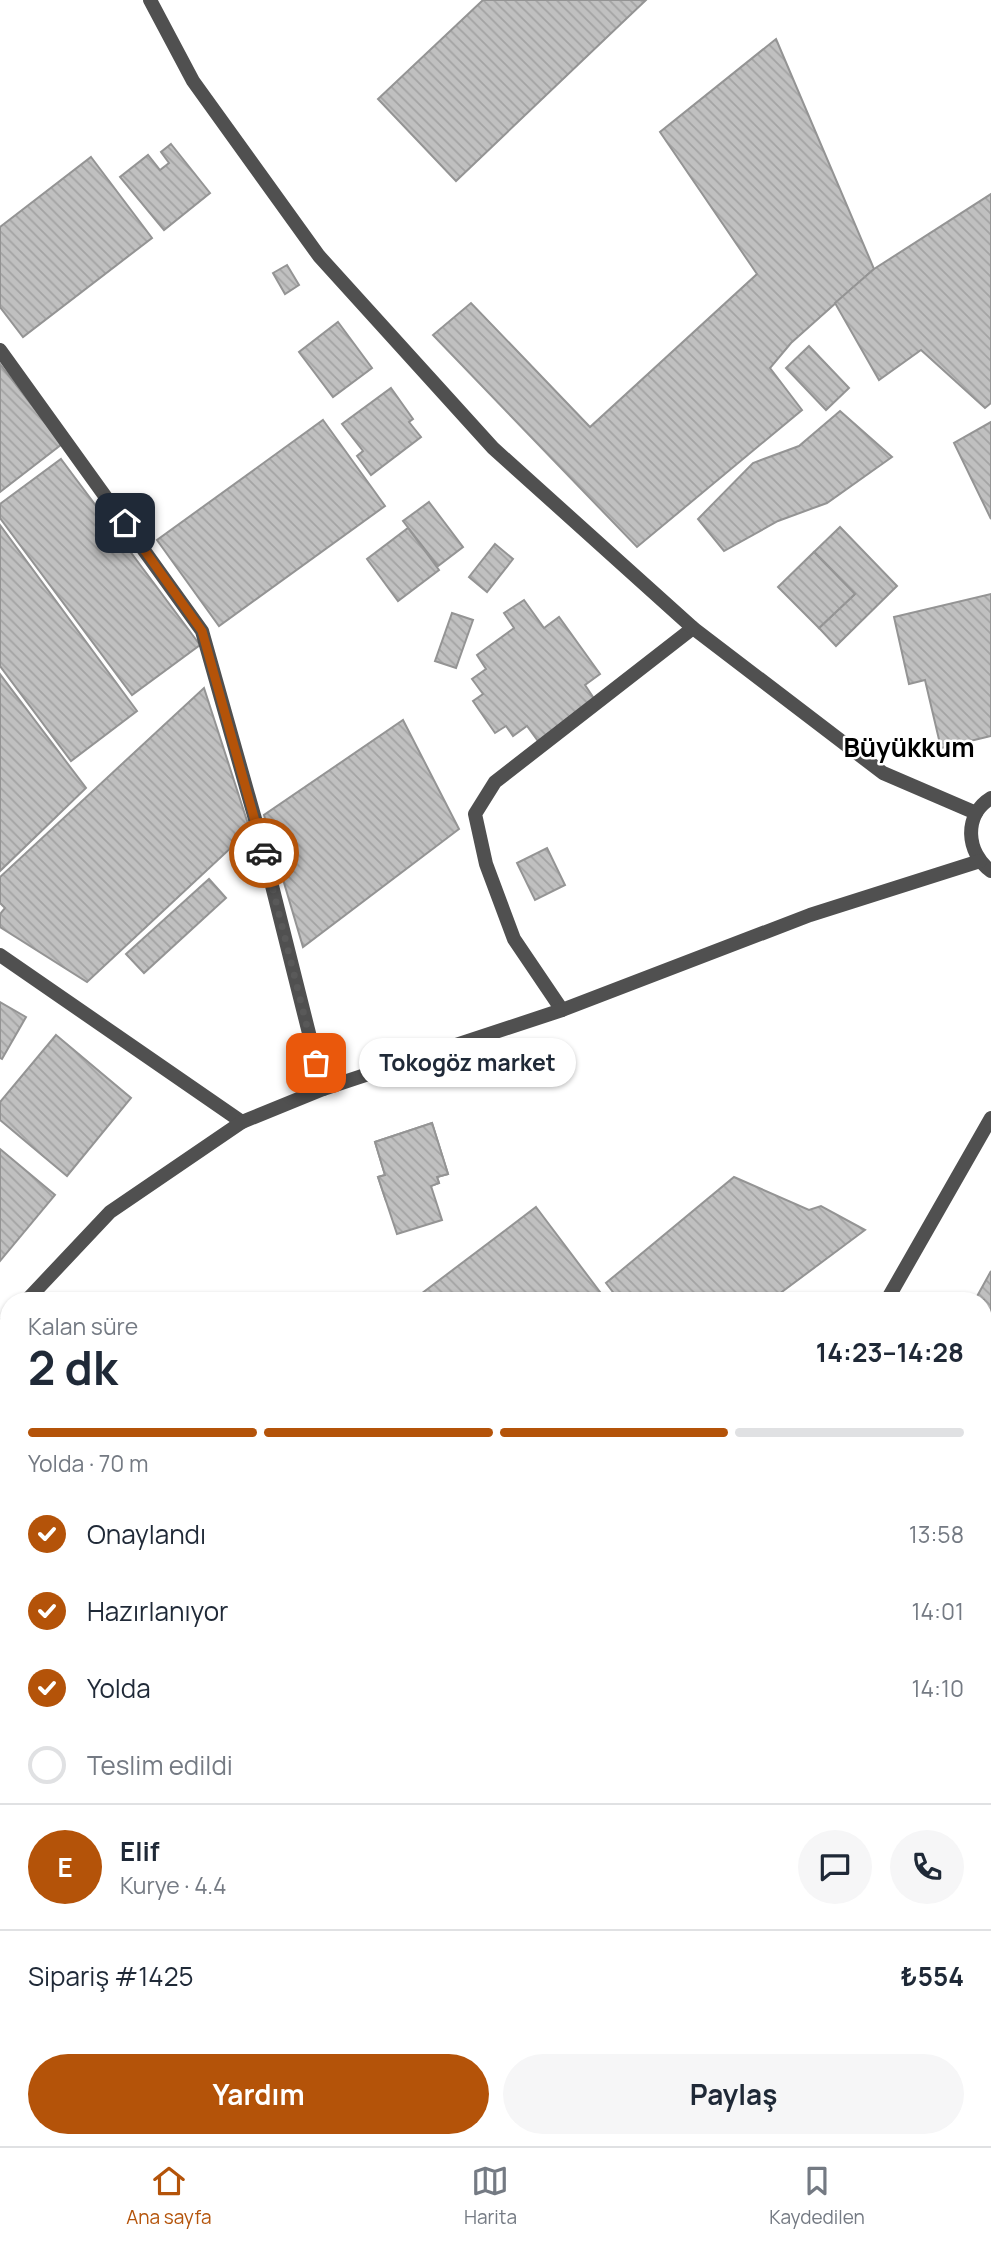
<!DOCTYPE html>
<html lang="tr">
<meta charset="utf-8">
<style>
:root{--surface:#fff;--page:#f6f6f7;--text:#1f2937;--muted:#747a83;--line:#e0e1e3;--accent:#b45309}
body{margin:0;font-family:Manrope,sans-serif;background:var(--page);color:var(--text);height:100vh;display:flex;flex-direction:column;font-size:26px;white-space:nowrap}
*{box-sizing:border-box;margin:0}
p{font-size:23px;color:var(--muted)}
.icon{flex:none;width:38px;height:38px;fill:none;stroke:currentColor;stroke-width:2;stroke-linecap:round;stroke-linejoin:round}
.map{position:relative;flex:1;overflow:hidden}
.sheet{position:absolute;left:0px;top:1292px;width:992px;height:856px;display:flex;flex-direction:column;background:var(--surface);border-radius:28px 28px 0 0;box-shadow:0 2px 5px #0004}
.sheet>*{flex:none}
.pin{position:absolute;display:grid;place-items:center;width:60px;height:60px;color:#fff;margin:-30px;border-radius:14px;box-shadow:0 4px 10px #0006}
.courier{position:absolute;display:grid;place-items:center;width:70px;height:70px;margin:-35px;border:5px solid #b45309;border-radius:50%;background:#fff;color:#222;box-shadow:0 2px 9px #0007}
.bubble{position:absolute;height:49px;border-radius:24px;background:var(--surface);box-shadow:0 2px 5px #0004;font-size:23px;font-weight:700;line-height:49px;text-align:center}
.summary em{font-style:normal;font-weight:700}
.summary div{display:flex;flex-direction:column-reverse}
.summary{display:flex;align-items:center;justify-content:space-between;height:119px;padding:0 28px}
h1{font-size:46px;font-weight:700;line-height:52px}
.bar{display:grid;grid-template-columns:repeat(4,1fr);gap:10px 7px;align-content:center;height:84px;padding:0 28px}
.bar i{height:9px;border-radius:5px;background:var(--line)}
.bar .current{background:var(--accent)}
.bar p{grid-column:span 4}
.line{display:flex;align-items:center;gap:18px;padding:0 28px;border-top:2px solid var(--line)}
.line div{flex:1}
.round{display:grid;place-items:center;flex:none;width:74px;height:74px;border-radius:37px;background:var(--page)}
ol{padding:0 28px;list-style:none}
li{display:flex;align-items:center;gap:21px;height:77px}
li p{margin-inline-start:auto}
li .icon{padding:7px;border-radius:50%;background:var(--accent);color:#fff;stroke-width:4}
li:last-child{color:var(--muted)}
li i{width:38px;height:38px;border:4px solid var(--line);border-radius:50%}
.action{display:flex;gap:14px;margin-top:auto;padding:14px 28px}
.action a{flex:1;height:80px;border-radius:42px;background:var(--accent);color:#fff;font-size:28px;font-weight:700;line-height:80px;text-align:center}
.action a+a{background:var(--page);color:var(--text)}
.dock{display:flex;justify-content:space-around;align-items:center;height:98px;border-top:2px solid var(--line);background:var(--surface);font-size:19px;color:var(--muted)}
.dock a{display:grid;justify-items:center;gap:4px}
.dock .current{color:var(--accent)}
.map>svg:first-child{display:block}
.building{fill:url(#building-back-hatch);stroke:#949494;stroke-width:2}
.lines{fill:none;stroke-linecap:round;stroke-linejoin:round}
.service{stroke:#505050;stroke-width:14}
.minor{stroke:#505050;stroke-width:14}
.tertiary{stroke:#505050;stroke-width:14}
.done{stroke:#595959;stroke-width:7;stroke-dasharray:0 12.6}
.route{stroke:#b45309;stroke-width:9}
.labels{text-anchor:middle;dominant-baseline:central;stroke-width:5;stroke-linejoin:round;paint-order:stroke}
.district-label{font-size:26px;font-weight:bold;fill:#000;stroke:#fff}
</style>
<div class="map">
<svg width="991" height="2146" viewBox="0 0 991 2146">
<defs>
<pattern id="building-back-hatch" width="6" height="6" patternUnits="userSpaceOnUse" patternTransform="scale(1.75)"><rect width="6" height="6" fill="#c0c0c0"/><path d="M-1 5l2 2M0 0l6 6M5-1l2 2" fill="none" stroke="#a3a3a3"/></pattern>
</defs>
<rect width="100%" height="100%" fill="#fff"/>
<g class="building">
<path d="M483 0H646L456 181 378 99Z"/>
<path d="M776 39 874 269 791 343 770 368 802 410 637 547 433 335 471 303 590 427 757 274 660 132Z"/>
<path d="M171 144 210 193 164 230 120 177 148 155 160 170 169 163 161 152Z"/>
<path d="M91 157 152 238 23 337 0 307V227Z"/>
<path d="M991 194V403L985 408 921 350 879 380 835 303 874 269Z"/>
<path d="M287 265 299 285 285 294 273 273Z"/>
<path d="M338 322 372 368 333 397 299 352Z"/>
<path d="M809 346 849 388 826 410 786 368Z"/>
<path d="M0 364 62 444 0 492Z"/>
<path d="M391 388 413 419 409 422 421 437 371 475 357 456 363 451 342 424Z"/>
<path d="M840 411 892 457 827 503 778 521 724 551 698 519 753 463 799 446Z"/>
<path d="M323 420 385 506 219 626 157 540Z"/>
<path d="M991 422V519L954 443Z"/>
<path d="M61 459 200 645 132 695 0 518V504Z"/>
<path d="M429 502 463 547 438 566 403 521Z"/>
<path d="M0 525 137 711 71 761 0 666Z"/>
<path d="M840 527 897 586 836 646 819 628 855 594 814 552Z"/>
<path d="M408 528 439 570 398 601 367 559Z"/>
<path d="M495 544 513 559 487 592 469 577Z"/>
<path d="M814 552 855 594 819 628 778 587Z"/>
<path d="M991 594V736L941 748 925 680 909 684 894 617Z"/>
<path d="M524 600 544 628 559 617 600 674 585 685 595 700 538 741 527 726 513 736 506 726 495 733 473 701 483 694 472 679 486 669 477 655 514 628 504 613Z"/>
<path d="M452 613 473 620 456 668 435 661Z"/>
<path d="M0 674 86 788 0 871Z"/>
<path d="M204 688 250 830 87 982 0 927V914L5 908 0 903V877Z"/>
<path d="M403 720 459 829 303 947 264 815Z"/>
<path d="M547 848 565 885 535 900 517 863Z"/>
<path d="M209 879 226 898 144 973 126 954Z"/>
<path d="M0 1002 26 1017 2 1059 0 1058Z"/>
<path d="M56 1035 131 1098 67 1176 0 1120V1102Z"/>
<path d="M432 1123 448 1174 437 1177 439 1183 386 1201 378 1177 385 1175 375 1142Z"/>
<path d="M432 1123 448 1174 437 1177 439 1183 431 1186 442 1220 397 1234 378 1177 385 1175 375 1142Z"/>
<path d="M0 1149 55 1195 0 1261Z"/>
<path d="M734 1177 809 1210 821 1206 865 1230 771 1300H619L606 1283Z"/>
<path d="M536 1207 606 1300H413Z"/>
<path d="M991 1271V1401L984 1394V1300H975Z"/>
<path d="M984 1397 991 1405V1425L984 1432Z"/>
<path d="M991 1464V1578L984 1565V1468Z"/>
<path d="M984 1567 991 1581V1707L984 1711Z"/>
<path d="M0 1772 9 1789V1831L0 1835Z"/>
<path d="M984 1832 991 1844V1853L984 1858Z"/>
<path d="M9 1844V1900L0 1883V1848Z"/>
<path d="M68 2138H118L123 2146H65Z"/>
<path d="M130 2138H185L189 2146H134Z"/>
<path d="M264 2138H619L623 2146H269Z"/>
<path d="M675 2138H836L841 2146H665Z"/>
</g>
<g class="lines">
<g class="service">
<path d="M0 350 202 631 257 826 323 1089"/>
<path d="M984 1456 991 1449"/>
<path d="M0 1636 9 1641"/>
<path d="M984 1882 991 1881"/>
<path d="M36 2146 42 2138"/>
</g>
<g class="minor">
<path d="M0 955 242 1122"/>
<path d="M562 1010 514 939 486 864 475 814 495 782 693 628"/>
<path d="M887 1300 991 1118"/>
<path d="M0 1743 9 1760"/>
<path d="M217 2138 221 2146"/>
</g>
<g class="tertiary">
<path d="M150 0 193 81 319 256 493 448 693 628 883 773 976 813"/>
<path d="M991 798C963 815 966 853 991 871"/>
<path d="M27 1300 110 1212 242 1122 323 1089 562 1010 810 915 980 861"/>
<path d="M0 1329 9 1320"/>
</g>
</g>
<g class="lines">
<path class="done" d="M264 853 316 1063"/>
<path class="route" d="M125 523 202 631 264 853"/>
</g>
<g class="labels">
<g class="district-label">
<text x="909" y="747">Büyükkum</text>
</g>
</g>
</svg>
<div class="pin" style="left:316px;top:1063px;background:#ea580c"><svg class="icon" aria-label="bag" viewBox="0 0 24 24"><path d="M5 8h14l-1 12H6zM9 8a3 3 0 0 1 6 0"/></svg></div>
<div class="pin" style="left:125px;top:523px;background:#1f2937"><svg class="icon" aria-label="home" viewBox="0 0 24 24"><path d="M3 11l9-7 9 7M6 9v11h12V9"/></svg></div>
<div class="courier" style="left:264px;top:853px"><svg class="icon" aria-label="car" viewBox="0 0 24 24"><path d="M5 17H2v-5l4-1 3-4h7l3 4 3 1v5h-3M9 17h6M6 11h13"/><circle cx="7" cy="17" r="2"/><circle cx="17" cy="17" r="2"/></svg></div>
<div class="bubble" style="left:359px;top:1038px;width:217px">Tokogöz market</div>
<section class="sheet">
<div class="summary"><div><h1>2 dk</h1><p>Kalan süre</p></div><em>14:23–14:28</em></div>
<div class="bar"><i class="current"></i><i class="current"></i><i class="current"></i><i></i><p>Yolda · 70 m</p></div>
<ol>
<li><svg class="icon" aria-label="check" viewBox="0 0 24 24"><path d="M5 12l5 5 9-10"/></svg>Onaylandı<p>13:58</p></li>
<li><svg class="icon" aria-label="check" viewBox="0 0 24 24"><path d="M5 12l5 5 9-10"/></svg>Hazırlanıyor<p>14:01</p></li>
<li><svg class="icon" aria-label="check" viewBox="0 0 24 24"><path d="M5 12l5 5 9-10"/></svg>Yolda<p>14:10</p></li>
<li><i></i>Teslim edildi</li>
</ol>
<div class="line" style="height:126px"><b class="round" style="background:var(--accent);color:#fff">E</b><div><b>Elif</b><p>Kurye · 4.4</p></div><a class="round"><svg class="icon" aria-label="chat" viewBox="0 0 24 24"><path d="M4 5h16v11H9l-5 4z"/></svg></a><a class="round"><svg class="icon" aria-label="phone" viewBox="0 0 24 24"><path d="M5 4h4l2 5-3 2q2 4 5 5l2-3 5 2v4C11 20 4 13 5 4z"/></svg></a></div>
<div class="line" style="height:91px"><div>Sipariş #1425</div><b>₺554</b></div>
<div class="action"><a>Yardım</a><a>Paylaş</a></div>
</section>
</div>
<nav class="dock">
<a class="current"><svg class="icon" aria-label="home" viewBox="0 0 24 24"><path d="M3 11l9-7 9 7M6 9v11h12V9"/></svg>Ana sayfa</a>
<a><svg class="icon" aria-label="map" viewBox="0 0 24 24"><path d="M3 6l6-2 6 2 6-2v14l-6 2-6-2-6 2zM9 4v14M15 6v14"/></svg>Harita</a>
<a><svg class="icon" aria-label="saved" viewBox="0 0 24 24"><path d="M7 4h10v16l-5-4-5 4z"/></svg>Kaydedilen</a>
</nav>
